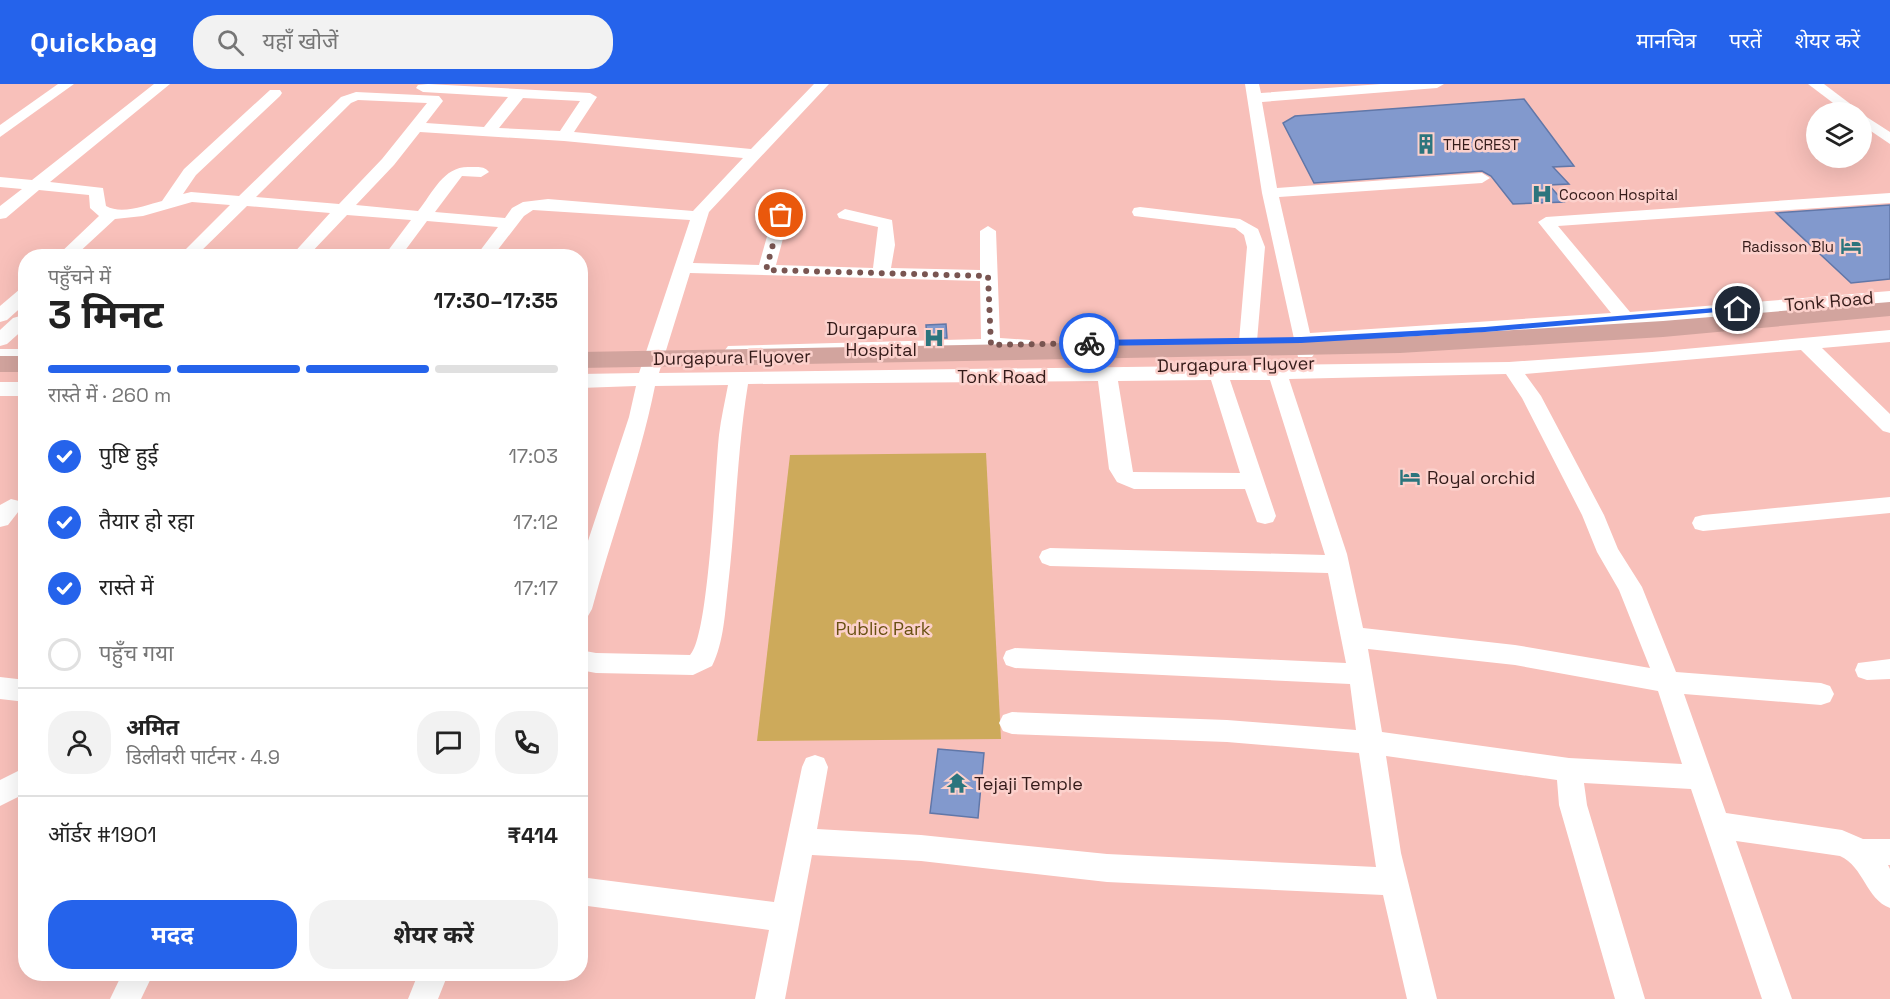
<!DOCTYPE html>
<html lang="hi">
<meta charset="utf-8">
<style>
:root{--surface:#fff;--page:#f2f2f2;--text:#222;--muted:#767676;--line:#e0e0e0;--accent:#2563eb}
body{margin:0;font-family:"Space Grotesk","Noto Sans Devanagari",sans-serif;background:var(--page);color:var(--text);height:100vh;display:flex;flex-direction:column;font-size:22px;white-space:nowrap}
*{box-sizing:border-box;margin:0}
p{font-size:20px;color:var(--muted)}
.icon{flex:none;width:33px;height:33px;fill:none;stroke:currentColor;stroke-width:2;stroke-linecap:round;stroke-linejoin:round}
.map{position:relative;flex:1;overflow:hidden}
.drawer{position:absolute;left:18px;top:165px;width:570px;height:732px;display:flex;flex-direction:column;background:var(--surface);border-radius:24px;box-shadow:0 6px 24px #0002}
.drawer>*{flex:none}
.buttons{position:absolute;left:1806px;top:18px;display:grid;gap:12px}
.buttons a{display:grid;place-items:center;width:66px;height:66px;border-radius:50%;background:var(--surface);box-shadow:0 6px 24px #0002;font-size:30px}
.pin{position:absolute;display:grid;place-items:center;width:51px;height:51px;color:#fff;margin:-26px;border:3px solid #fff;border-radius:50%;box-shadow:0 2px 6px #0007}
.courier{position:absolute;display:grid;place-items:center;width:60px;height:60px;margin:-30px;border:4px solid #2563eb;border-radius:50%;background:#fff;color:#222;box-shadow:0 2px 8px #0007}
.head em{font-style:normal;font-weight:700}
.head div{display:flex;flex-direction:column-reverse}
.head{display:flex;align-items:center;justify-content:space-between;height:102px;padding:0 30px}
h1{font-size:39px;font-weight:700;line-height:45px}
.bar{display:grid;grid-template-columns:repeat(4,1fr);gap:9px 6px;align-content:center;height:72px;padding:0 30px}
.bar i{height:8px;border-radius:4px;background:var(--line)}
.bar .on{background:var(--accent)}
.bar p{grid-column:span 4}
.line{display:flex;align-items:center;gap:15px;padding:0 30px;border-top:2px solid var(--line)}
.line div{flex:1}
.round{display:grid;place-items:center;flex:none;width:63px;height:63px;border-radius:24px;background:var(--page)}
ol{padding:0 30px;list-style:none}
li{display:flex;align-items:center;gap:18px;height:66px}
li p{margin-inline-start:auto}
li .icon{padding:6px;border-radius:50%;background:var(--accent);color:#fff;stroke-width:4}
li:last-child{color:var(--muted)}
li i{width:33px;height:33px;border:3px solid var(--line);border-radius:50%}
.button{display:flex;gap:12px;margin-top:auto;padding:12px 30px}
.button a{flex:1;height:69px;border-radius:24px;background:var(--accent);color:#fff;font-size:24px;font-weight:700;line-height:69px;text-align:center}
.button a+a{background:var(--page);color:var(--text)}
header{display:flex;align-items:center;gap:36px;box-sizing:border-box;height:84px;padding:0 30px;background:var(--accent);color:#fff}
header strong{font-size:28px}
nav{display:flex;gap:33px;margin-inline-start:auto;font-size:21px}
.search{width:420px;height:54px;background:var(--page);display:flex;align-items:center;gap:15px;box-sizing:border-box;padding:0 21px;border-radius:24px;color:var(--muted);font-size:22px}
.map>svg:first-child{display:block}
.green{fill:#cdaa5b}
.building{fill:#8299cd;stroke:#6177a8;stroke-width:1.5}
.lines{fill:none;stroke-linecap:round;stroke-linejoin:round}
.minor{fill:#fff;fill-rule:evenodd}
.major{fill:#d2a49e;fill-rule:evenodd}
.route{fill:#2563eb}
.done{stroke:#795551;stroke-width:6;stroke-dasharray:0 10.8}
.labels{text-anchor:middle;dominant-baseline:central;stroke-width:5;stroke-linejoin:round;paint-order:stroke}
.far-poi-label{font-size:15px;fill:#341b19;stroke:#fcd1cc;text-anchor:start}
.street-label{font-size:18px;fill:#341b19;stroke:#fcd1cc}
.poi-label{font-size:18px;fill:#341b19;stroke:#fcd1cc;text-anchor:start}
.park-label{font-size:18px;fill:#695011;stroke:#fcd1cc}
</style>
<header>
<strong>Quickbag</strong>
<div class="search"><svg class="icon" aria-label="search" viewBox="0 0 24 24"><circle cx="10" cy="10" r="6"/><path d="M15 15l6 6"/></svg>यहाँ खोजें</div>
<nav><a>मानचित्र</a><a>परतें</a><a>शेयर करें</a></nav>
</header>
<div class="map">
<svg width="1890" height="915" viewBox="0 0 1890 915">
<rect width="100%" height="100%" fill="#f8c0ba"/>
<path class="green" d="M986 369 1001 655 757 657 790 371Z"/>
<g class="building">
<path d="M1524 15 1574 82 1553 83 1569 100 1549 101 1564 118 1513 120 1491 92 1482 87 1314 99 1283 39 1295 32Z"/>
<path d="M1890 121V195L1851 199 1776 129Z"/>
<path d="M946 240 947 254H927L926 241Z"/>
<path d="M938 665 984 669 978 734 930 729Z"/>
</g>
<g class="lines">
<g class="minor">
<path d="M58 0H74L0 53V41Z"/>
<path d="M154 0H170L50 98 103 104 106 122C122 131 146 121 162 117L184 85 270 6H280L282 9 280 12 196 91 183 110 191 108 239 112 341 13 356 8 439 12 443 17 426 39 484 43 508 13 423 8 416 4 418 1 428 0 590 9 597 13 574 48 751 65 814 0H829L709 128 693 179 759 181 778 113 786 108 794 113 776 181 873 184 878 143 839 134 837 130 845 125 892 136 895 161 891 184 980 186V147L988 142 996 147 1000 254 1030 256 1032 260 1030 264 1023 266 735 272 728 270 725 266 728 262 981 255 980 197 690 189 659 289 1509 278 1652 268 1890 246V258L1822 264 1890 330V349L1883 347 1801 266 1525 290 1541 312 1604 431 1618 465 1642 503 1676 588 1821 599 1830 602 1834 610 1830 618 1821 621 1684 610 1726 729 1842 746 1863 755H1890V781H1888L1890 785V824C1866 815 1864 783 1840 772L1736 757 1792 915H1762L1691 705 1584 699 1587 721 1645 915H1615L1559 721 1557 696 1386 672 1401 769 1437 915H1407L1383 811 1107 798 921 777 812 771 785 915H755L769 846 580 821V793L774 818 802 683 806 674 815 671 824 674 828 683 817 745 921 751 1107 770 1376 783 1359 669 1227 658 1012 650 1003 647 999 639 1003 631 1012 628 1227 636 1356 646 1350 600 1015 584 1006 581 1003 574 1006 567 1015 564 1346 579 1328 489 1050 482 1042 479 1039 473 1042 467 1050 464 1325 471 1270 296H1230L1276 432 1273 438 1265 440 1257 438 1245 405H1134L1117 398 1109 385 1098 297 748 300C737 367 736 434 728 502 725 528 724 558 712 582L693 591 596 589 580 586V566L596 569 690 571C709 553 715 386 719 351 721 334 725 317 728 301L655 302C640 377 612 450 592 525L588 532 580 534V481L629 333 636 302 580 304V290L639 289 690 136 533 126 524 132 493 172H476L498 143 427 137 401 172H384L411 136 347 131 308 172H291L330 129 247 122 196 172H179L230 121 192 118 143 132 115 135 75 172H57L99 132 90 124 89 111 39 106 6 134 0 135V122L22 105 0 103V93L32 96ZM523 14 580 17 560 47 499 44ZM358 16 427 19 382 75 339 120 256 113 351 19ZM420 48 564 57 743 74 693 127 548 115 523 118 512 124 505 134 435 128 462 92 481 93 489 88C484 82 479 83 471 83 444 81 434 107 418 127L356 121 394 81ZM1506 290 1522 314 1582 431 1597 468 1619 506 1650 584 1515 561 1363 544 1347 470 1289 295ZM1211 296 1240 389 1133 388 1118 297ZM1368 565 1515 581 1658 607 1682 680 1569 674 1382 648Z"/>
<path d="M1245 0H1259L1261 9 1381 0H1444L1437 4 1262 18 1277 104 1482 89 1490 94 1482 99 1279 113 1310 249 1611 229 1538 138 1546 133 1890 109V119L1558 142 1630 228 1890 207V219L1626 241 1313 261 1315 269 1312 273H1298L1262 109Z"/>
<path d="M1808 0H1824L1861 28H1845Z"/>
<path d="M1862 30 1890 48V60L1862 41Z"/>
<path d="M1140 123 1240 135 1258 145 1265 163 1257 257 1255 261H1241L1239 257 1247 163 1244 151 1235 144 1134 132 1132 128 1134 124Z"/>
<path d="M26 204V219L7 236 0 238V222L20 205Z"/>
<path d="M20 232 26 234V243L7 260 0 262V246L13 234Z"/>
<rect x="0" y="265" width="26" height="12"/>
<rect x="0" y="298" width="26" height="14"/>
<path d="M1890 413V429L1703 447 1695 445 1692 439 1695 433 1703 431Z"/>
<path d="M11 415 19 417 22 423 8 441 0 443V421Z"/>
<path d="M1890 575V595L1867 596 1858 593 1855 586 1858 579Z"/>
<path d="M0 593 26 596V618L0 615Z"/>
<path d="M26 683V709L0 722V696Z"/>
<path d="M122 890H153L141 915H110Z"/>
<path d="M418 890H448L438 915H408Z"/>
</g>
<g class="major">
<path d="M1890 218V232L1663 253 1400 269 580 284V268L1400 253 1663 237Z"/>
<rect x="0" y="272" width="26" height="16"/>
</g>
</g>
<path class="route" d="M1738 222 1741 226 1485 248 1301 259 1089 262 1085 259 1089 256 1301 253 1485 243Z"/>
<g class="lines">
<path class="done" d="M781 131 766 186 988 192 991 261 1089 259"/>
</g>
<defs>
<g id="building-bare" transform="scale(1.62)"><path d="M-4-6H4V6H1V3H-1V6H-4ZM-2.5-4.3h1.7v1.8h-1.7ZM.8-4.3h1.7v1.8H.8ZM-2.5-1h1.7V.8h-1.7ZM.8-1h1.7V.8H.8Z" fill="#2c757d" stroke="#fcd1cc" stroke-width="2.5" paint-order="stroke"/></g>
<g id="hospital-bare" transform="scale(1.62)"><path d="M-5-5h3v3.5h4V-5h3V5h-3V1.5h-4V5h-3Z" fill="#2c757d" stroke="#fcd1cc" stroke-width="2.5" paint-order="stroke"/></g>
<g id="hotel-bare" transform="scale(1.62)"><path d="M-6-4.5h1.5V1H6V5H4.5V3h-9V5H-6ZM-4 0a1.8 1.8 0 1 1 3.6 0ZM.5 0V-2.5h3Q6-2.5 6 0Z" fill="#2c757d" stroke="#fcd1cc" stroke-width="2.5" paint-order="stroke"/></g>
<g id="temple-bare" transform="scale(1.62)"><path d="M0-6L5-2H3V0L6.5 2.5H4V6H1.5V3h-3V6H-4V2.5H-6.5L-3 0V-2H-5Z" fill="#2c757d" stroke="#fcd1cc" stroke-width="2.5" paint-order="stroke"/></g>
</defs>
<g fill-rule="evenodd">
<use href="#building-bare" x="1426" y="60"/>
<use href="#hospital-bare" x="1542" y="110"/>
<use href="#hotel-bare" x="1851" y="162"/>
<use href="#hospital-bare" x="934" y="254"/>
<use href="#hotel-bare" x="1410" y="393"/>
<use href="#temple-bare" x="957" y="699"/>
</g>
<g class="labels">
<g class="far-poi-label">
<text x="1443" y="60">THE CREST</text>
<text x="1559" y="110">Cocoon Hospital</text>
<text x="1834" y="162" text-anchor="end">Radisson Blu</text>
</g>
<g class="street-label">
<text transform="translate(1829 217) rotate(-5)">Tonk Road</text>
<text transform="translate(732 273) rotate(-1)">Durgapura Flyover</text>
<text transform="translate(1236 280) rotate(-1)">Durgapura Flyover</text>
<text x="1002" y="292">Tonk Road</text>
</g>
<g class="poi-label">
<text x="917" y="244" text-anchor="end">Durgapura<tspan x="917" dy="21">Hospital</tspan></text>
<text x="1427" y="393">Royal orchid</text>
<text x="974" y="699">Tejaji Temple</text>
</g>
<g class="park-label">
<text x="883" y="544">Public Park</text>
</g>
</g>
</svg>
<div class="buttons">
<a><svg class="icon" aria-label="layers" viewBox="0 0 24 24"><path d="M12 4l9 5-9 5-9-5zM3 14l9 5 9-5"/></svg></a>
</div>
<div class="pin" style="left:781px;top:131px;background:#ea580c"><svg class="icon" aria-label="bag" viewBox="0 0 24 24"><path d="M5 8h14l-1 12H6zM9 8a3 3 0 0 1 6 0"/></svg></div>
<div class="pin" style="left:1738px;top:225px;background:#1f2937"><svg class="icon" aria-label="home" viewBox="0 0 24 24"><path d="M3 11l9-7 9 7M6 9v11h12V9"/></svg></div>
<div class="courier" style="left:1089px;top:259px"><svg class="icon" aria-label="bike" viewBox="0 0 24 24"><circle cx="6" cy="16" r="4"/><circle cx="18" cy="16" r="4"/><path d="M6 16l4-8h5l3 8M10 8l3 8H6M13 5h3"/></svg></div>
<section class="drawer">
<div class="head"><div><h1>3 मिनट</h1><p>पहुँचने में</p></div><em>17:30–17:35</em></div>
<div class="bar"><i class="on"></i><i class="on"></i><i class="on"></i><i></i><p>रास्ते में · 260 m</p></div>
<ol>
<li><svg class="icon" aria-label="check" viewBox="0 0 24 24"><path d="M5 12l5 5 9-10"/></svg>पुष्टि हुई<p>17:03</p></li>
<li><svg class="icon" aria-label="check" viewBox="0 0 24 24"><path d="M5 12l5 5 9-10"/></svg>तैयार हो रहा<p>17:12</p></li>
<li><svg class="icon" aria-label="check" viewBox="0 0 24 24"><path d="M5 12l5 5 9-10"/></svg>रास्ते में<p>17:17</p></li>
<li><i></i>पहुँच गया</li>
</ol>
<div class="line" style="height:108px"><a class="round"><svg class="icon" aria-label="person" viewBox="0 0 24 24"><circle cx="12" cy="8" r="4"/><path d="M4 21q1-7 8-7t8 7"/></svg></a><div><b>अमित</b><p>डिलीवरी पार्टनर · 4.9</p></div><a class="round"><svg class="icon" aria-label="chat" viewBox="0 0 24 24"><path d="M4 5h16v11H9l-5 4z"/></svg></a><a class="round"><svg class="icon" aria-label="phone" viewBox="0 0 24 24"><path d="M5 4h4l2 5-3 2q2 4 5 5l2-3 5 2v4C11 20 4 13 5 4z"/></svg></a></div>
<div class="line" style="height:78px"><div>ऑर्डर #1901</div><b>₹414</b></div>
<div class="button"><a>मदद</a><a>शेयर करें</a></div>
</section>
</div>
